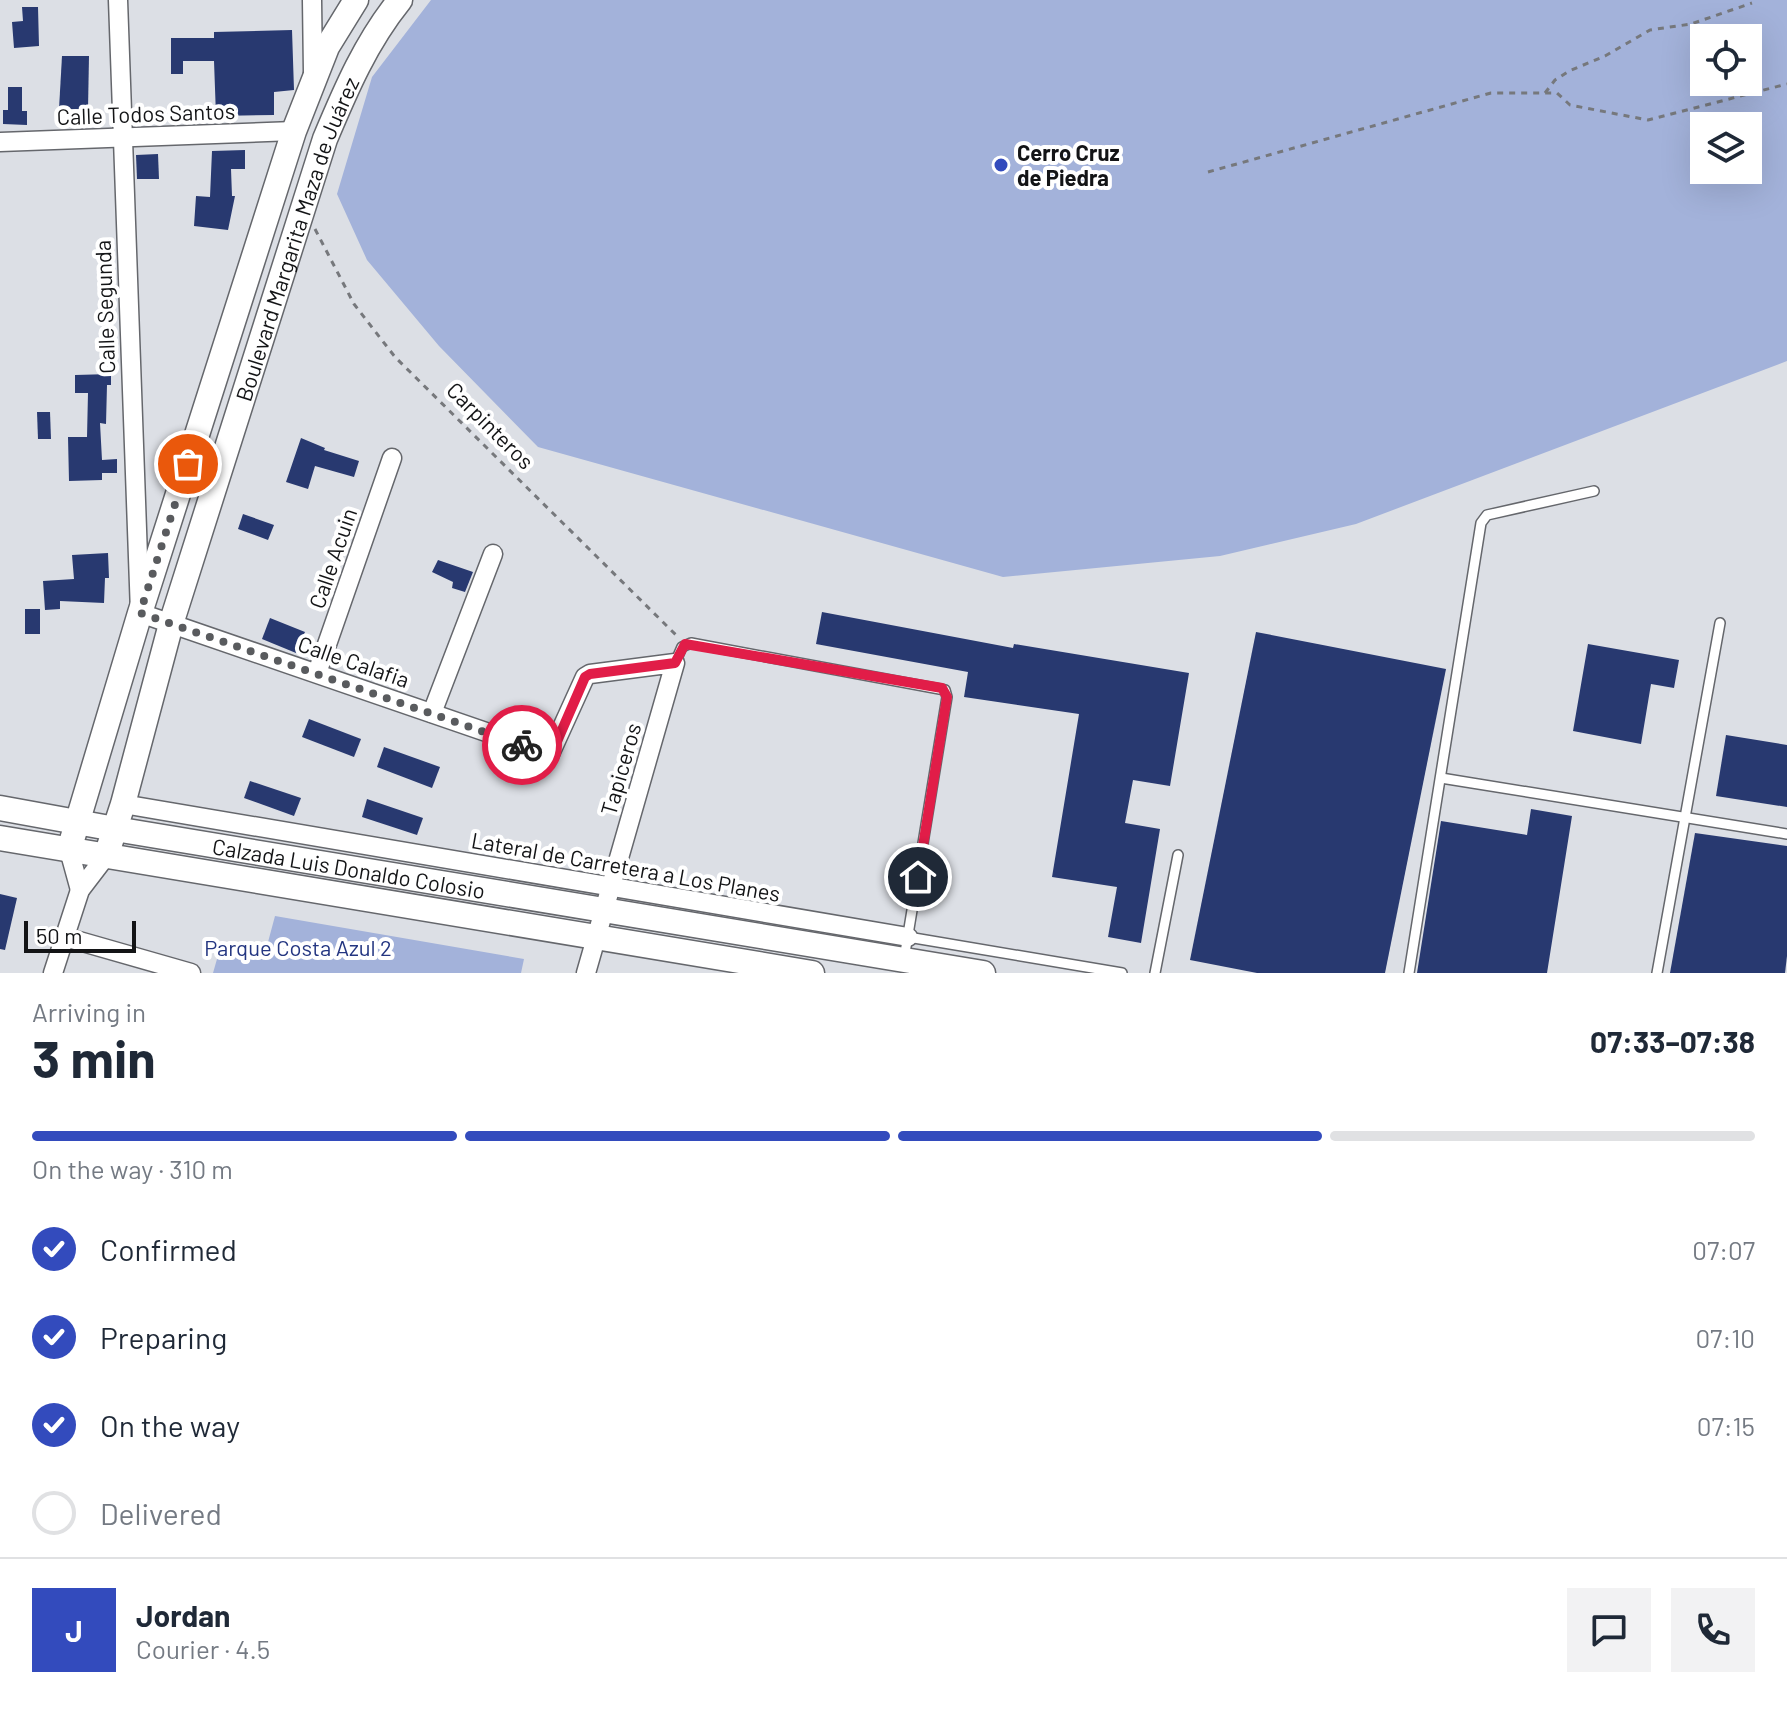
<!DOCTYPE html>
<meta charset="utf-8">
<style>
:root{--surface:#fff;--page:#f2f2f3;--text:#1f2937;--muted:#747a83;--line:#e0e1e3;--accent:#334bbd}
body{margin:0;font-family:Barlow,sans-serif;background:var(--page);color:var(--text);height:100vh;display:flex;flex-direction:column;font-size:30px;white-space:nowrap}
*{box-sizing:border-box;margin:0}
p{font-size:26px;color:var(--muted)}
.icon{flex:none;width:44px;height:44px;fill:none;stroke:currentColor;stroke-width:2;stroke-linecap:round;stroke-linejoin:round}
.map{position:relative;height:973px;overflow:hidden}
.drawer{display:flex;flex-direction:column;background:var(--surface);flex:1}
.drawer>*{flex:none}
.controls{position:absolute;left:1690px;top:24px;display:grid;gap:16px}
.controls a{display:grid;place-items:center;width:72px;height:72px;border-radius:0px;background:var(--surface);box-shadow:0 8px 32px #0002;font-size:40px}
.scale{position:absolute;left:24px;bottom:20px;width:112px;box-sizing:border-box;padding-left:8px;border:4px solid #131416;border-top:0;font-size:22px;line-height:28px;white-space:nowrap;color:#131416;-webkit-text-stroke:6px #fff;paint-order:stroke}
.pin{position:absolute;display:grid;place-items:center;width:68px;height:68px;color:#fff;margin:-34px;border:4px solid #fff;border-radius:50%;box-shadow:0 2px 8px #0007}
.courier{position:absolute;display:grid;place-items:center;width:80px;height:80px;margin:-40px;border:6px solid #e11d48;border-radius:50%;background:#fff;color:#222;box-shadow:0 2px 10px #0007}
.headline em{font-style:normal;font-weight:700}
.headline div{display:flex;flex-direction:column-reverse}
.headline{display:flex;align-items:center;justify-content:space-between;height:136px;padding:0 32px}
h1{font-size:52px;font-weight:700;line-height:60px}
.bar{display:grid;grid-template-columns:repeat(4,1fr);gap:12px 8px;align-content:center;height:96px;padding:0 32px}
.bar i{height:10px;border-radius:6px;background:var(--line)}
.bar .current{background:var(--accent)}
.bar p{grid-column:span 4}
.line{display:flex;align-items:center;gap:20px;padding:0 32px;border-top:2px solid var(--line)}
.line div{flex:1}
.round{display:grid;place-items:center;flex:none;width:84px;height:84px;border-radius:0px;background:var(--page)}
ol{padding:0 32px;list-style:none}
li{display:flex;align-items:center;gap:24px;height:88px}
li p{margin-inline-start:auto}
li .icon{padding:8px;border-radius:50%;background:var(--accent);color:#fff;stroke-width:4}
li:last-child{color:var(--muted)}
li i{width:44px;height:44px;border:4px solid var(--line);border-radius:50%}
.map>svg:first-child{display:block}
.green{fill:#a3b2da;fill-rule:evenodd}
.building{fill:#283970}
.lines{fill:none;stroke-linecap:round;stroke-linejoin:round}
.lane-casing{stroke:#65676c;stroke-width:12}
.street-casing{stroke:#65676c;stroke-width:21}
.secondary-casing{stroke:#65676c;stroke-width:27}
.path{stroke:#76787c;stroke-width:3;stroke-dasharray:6 6;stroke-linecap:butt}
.lane{stroke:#fff;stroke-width:9}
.street{stroke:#fff;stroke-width:18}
.secondary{stroke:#fff;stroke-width:24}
.done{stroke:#595b5e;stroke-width:8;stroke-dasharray:0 14.4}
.route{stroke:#e11d48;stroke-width:10}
.poi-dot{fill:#334bbd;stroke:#fff;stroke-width:3}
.labels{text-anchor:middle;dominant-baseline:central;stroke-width:8;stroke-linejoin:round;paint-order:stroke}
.street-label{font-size:22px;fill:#131416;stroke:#fff}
.poi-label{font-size:22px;font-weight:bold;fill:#131416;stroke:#fff;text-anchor:start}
.park-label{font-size:22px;fill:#243681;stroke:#fff}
</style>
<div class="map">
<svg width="1787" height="973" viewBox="0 0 1787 973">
<rect width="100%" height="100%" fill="#dcdfe5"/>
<g class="green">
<path d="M431 0H1787V361L1356 524 1220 556 1003 577 538 447 439 346 367 260 337 194 372 77ZM1704 38H1748V82H1704ZM1704 126H1748V170H1704Z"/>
<path d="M275 916 524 959 521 973H213L221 945 264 957Z"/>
</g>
<g class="building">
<path d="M22 7H38L39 46 14 48 12 22 23 21Z"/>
<path d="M292 30 294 90 274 92V115L216 116 214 61H183V74H171V38H214V32Z"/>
<path d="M62 56H89L88 109H59Z"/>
<path d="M8 87H22V111H27V125L3 124V110H8Z"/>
<path d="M245 150V169H231L232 196H235L228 230 194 226 196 196 210 197 212 151Z"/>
<path d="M158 154 159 179H137L136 155Z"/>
<path d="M111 374V385H107L106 424 100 423 102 460 117 459V473H102V480L69 481 68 437H87L88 393H75V375Z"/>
<path d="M37 412H50L51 439H38Z"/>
<path d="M301 438 325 448 324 450 359 461 354 477 315 466 308 489 286 482Z"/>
<path d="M243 514 274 525 268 540 238 529Z"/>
<path d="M108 553 109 578H105L104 603 60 601V609L45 610 43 581 74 579 72 555Z"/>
<path d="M438 560 473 572 465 592 452 588 453 582 432 572Z"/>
<rect x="25" y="609" width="15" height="25"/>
<path d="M822 612 1013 648 1014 644 1189 673 1170 786 1133 780 1125 823 1160 829 1141 943 1108 937 1117 887 1052 877 1079 714 964 697 968 672 816 644Z"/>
<path d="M270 618 305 632 296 653 262 639Z"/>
<path d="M1256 632 1446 669 1385 973H1257L1190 960Z"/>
<path d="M1588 644 1679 660 1674 688 1651 684 1641 744 1573 731Z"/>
<path d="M309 719 361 739 354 757 302 737Z"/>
<path d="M1726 735 1787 745V807L1716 796Z"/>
<path d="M384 747 440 767 432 788 377 767Z"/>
<path d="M250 781 301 798 294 816 244 798Z"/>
<path d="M367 799 423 818 417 835 362 817Z"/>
<path d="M1531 809 1572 816 1547 973H1417L1441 821 1527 835Z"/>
<path d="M1695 833 1787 846V956L1785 973H1670Z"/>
<path d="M0 894 17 898 5 950 0 949Z"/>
</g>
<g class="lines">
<g class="lane-casing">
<g id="lane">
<path d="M675 663 682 647 691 643 945 690 947 697 904 959"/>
<path d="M1441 778 1787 834"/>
<path d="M908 937 1122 973"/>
<path d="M1155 973 1178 855"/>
<path d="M1409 973 1481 523 1487 515 1594 491"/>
<path d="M1657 973 1720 623"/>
</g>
</g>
<g class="street-casing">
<g id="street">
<path d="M118 0 140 613 550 754 585 677 590 674 675 663 586 973"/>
<path d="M312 0 313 73"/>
<path d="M0 142 294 131"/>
<path d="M317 673 392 458"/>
<path d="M432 713 493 554"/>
<path d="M123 804 908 937"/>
<path d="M69 850 80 890"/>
<path d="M65 937 191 973"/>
<path d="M53 973 80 890 106 856"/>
</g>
</g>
<g class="secondary-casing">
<g id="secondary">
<path id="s1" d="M0 808 115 829 983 973"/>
<path d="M0 838 812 973"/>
<path d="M69 850 140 613 294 131 327 47 356 0"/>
<path id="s2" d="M106 856 123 804 171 624 325 139C346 89 366 42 400 0"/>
</g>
</g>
<g class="path">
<path d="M1545 93 1555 80 1569 71 1605 56 1650 30 1691 24 1752 3"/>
<path d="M1208 172 1491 93H1557L1570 105 1648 120 1787 84"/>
<path d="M315 229 354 304 395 357 677 636"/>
</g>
<use href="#lane" class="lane"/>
<use href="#street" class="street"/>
<use href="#secondary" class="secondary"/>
</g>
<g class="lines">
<path class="done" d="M188 464 140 613 522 745"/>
<path class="route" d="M522 745 548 754 552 753 585 677 590 674 675 663 685 644 942 688 947 697 918 877"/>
</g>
<circle class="poi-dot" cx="1001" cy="165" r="8"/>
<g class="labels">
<g class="street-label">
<text transform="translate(146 113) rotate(-2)">Calle Todos Santos</text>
<text stroke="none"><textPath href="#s2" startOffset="646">Boulevard Margarita Maza de Juárez</textPath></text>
<text transform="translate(104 307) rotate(-92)">Calle Segunda</text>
<text transform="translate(491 425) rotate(45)">Carpinteros</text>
<text transform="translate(332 558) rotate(-71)">Calle Acuin</text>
<text transform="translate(354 661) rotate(19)">Calle Calafia</text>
<text transform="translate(620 769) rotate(-74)">Tapiceros</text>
<text transform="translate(626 866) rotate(10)">Lateral de Carretera a Los Planes</text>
<text stroke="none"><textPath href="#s1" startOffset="354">Calzada Luis Donaldo Colosio</textPath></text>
</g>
<g class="poi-label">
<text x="1017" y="152">Cerro Cruz<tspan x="1017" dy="25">de Piedra</tspan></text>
</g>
<g class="park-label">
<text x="298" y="947">Parque Costa Azul 2</text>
</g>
</g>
</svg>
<div class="controls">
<a><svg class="icon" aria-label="locate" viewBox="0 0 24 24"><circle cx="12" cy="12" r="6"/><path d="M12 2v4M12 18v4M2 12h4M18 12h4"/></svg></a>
<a><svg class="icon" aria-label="layers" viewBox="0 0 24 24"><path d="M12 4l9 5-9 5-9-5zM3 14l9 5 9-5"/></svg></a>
</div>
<div class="scale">50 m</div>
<div class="pin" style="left:188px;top:464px;background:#ea580c"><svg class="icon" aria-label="bag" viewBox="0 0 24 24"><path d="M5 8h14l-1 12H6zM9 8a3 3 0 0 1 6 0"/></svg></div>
<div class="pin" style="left:918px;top:877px;background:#1f2937"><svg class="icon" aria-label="home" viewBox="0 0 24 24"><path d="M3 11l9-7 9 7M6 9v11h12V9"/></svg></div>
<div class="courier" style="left:522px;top:745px"><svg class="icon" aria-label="bike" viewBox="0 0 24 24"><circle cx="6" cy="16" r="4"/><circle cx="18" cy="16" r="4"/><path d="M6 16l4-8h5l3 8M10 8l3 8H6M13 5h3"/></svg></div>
</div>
<section class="drawer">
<div class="headline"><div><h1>3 min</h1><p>Arriving in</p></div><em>07:33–07:38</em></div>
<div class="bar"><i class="current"></i><i class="current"></i><i class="current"></i><i></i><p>On the way · 310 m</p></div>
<ol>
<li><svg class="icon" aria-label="check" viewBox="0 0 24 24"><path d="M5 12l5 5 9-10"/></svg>Confirmed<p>07:07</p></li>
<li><svg class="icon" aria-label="check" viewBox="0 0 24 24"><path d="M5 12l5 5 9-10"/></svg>Preparing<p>07:10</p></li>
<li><svg class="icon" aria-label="check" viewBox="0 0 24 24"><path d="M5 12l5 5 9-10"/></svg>On the way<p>07:15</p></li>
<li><i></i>Delivered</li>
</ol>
<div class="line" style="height:144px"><b class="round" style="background:var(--accent);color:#fff">J</b><div><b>Jordan</b><p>Courier · 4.5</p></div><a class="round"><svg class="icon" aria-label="chat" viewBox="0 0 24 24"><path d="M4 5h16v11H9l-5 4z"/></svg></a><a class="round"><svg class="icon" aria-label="phone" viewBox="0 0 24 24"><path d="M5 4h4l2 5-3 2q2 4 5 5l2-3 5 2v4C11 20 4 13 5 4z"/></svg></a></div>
</section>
